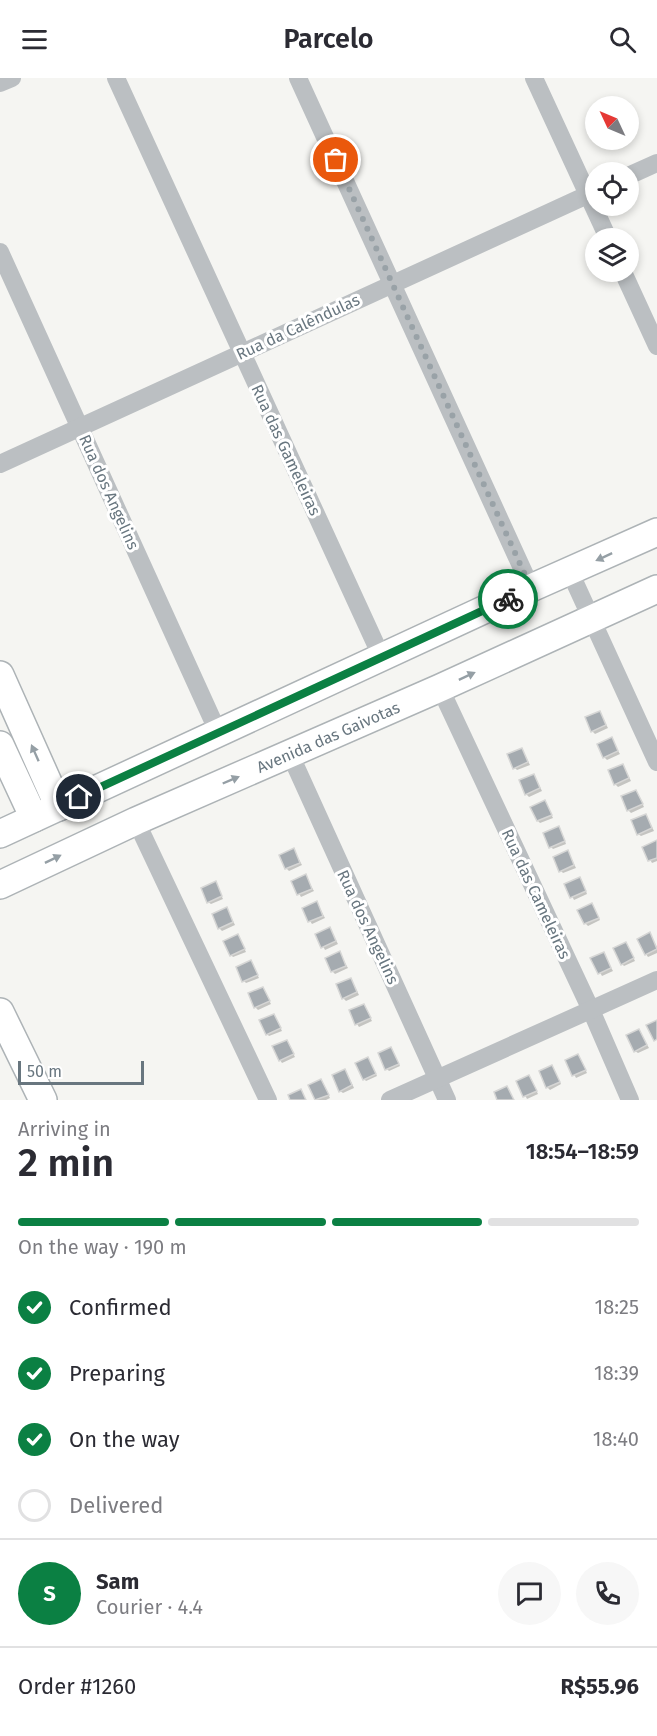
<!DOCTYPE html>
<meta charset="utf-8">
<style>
:root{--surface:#fff;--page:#f7f7f7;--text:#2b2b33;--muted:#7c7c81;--line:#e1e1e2;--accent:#0b8043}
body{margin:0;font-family:"Fira Sans",sans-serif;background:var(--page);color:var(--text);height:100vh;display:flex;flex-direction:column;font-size:22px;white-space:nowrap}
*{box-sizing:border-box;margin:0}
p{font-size:20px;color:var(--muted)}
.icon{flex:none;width:33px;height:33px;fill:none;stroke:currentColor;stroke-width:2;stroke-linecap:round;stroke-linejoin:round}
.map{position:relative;height:1022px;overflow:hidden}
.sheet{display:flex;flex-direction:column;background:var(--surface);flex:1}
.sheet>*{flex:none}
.needle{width:39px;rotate:314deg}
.controls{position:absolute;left:585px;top:18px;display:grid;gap:12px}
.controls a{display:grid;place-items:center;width:54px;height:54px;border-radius:50%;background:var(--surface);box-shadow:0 3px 9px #0003;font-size:30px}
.scale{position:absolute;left:18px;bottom:15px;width:126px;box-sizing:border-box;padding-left:6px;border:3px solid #68767f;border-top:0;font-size:16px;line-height:21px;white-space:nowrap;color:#68767f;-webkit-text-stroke:4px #fff;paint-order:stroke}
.pin{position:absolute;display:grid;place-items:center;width:51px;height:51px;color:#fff;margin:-26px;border:3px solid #fff;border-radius:50%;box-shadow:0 2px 6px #0007}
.courier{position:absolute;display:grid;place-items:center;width:60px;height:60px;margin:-30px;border:4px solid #0b8043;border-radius:50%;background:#fff;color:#222;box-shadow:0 2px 8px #0007}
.overview em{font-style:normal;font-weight:600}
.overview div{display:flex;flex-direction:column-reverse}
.overview{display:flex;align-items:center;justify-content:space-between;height:102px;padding:0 18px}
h1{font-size:39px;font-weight:600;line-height:45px}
.bar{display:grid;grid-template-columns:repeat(4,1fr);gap:9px 6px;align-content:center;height:72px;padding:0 18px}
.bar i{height:8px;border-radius:4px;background:var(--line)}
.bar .active{background:var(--accent)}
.bar p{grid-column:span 4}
.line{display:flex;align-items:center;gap:15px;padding:0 18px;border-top:2px solid var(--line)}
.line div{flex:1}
.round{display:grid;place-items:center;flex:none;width:63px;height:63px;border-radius:32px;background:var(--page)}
ol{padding:0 18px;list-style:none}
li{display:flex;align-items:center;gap:18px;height:66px}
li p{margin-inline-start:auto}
li .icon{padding:6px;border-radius:50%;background:var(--accent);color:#fff;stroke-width:4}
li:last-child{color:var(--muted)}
li i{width:33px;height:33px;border:3px solid var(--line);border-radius:50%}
header{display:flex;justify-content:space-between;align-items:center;height:78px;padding:0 18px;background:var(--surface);font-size:27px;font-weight:600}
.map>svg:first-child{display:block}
.shadow{fill:#0003}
.building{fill:#a5abb0;stroke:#d6d6d5;stroke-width:1.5}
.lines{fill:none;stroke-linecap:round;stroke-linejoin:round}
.secondary-casing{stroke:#adb3b6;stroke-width:30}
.street{stroke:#bbbfc2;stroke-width:18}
.secondary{stroke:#fff;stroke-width:27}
.oneway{fill:#959fa5}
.done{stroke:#99a2a7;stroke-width:6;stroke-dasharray:0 10.8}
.route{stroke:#0b8043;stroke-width:8}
.labels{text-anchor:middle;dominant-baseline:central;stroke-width:6;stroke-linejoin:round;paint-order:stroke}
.street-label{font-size:16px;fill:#68767f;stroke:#fff}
</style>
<header><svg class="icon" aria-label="menu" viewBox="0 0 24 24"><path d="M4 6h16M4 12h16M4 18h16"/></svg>Parcelo<svg class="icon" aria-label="search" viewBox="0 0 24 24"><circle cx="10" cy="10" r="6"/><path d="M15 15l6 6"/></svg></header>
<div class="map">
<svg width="657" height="1022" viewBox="0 0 657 1022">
<rect width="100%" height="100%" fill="#f5f5f2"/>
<g class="shadow">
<path d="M600 635 608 650 595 656 592 653Z"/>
<path d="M611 661 620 676 607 682 604 679Z"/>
<path d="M522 671 530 687 517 692 515 690Z"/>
<path d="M623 687 631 703 618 709 615 706Z"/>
<path d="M534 697 542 713 529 719 526 716Z"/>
<path d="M636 713 644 729 631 735 628 732Z"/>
<path d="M545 724 553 740 540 745 538 743Z"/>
<path d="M646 737 654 753 641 758 638 756Z"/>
<path d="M561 753 566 766 553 771 551 769Z"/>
<path d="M657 764V783L652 785 644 770Z"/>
<path d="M294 772 302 787 289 793 286 790Z"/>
<path d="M568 774 576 790 563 795 561 793Z"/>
<path d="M305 798 314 813 301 819 293 804Z"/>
<path d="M582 803 587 816 574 822 566 806Z"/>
<path d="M215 805 223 821 211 826 208 824Z"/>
<path d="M317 825 325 840 312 846 310 843Z"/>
<path d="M592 827 600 842 588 848 585 845Z"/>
<path d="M227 831 235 847 222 853 219 850Z"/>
<path d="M330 851 338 866 325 872 317 856Z"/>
<path d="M650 856 657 869V875L648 879 646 876Z"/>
<path d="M238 858 246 874 233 879 231 877Z"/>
<path d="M626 866 635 883 624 888 622 886Z"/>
<path d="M339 875 348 890 335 896 332 893Z"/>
<path d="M603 876 613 893 602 898 592 881Z"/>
<path d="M251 884 259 900 246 905 244 903Z"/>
<path d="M351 901 359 917 346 923 343 920Z"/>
<path d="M263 911 271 926 258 932 255 929Z"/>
<path d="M364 928 372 943 359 949 357 946Z"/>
<path d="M274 937 282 953 269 958 267 956Z"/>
<path d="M639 953 649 970 638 975 635 973Z"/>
<path d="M287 964 295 979 282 985 280 982Z"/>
<path d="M391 971 400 988 389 993 387 991Z"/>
<path d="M578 977 587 995 576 1000 567 983Z"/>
<path d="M368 981 377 998 366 1003 364 1001Z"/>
<path d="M552 989 561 1006 550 1012 547 1009Z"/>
<path d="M347 995 354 1010 343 1015 340 1013Z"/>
<path d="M529 998 538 1016 527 1021 518 1004Z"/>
<path d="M321 1003 330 1020 326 1022H317L310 1008Z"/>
</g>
<g class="building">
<path d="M600 633 606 647 591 654 585 639Z"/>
<path d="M612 659 618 673 603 680 597 666Z"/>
<path d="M522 670 528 684 513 691 507 676Z"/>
<path d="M623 686 629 700 614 707 608 692Z"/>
<path d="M534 696 540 710 525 717 519 702Z"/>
<path d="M636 712 643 726 627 733 621 718Z"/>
<path d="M545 722 552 737 537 743 530 729Z"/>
<path d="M646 736 652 750 637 757 631 742Z"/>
<path d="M559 748 565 763 549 770 543 755Z"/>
<path d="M657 762V780L648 783 642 769Z"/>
<path d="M294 770 300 785 285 791 279 777Z"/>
<path d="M568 772 574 787 559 794 553 779Z"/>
<path d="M306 796 312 811 297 817 291 803Z"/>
<path d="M580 799 586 813 570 820 564 806Z"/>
<path d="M216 803 222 818 207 825 201 810Z"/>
<path d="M317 823 323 838 308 844 302 830Z"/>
<path d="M592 825 599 840 584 846 577 832Z"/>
<path d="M227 829 233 844 218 851 212 836Z"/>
<path d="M330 849 336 863 321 870 315 856Z"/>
<path d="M650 854 657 871 645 877 637 861Z"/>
<path d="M238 856 245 871 230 878 223 863Z"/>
<path d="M626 864 634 880 621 887 613 870Z"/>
<path d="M340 873 346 888 331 894 325 880Z"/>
<path d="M604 874 611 890 598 896 590 880Z"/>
<path d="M251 882 258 897 242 904 236 889Z"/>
<path d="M351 900 357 914 342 921 336 906Z"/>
<path d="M263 909 270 923 254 930 248 915Z"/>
<path d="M364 926 371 940 355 947 349 932Z"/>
<path d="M274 936 281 950 266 957 259 942Z"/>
<path d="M657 942V961L654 963 646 947Z"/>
<path d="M639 951 647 967 634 974 626 957Z"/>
<path d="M287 962 294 976 279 983 272 968Z"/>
<path d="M391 969 399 986 385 992 378 975Z"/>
<path d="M578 976 586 992 572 998 565 982Z"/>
<path d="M368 979 376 996 363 1002 355 985Z"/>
<path d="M552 987 560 1004 546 1010 539 993Z"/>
<path d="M345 991 352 1007 339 1014 332 997Z"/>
<path d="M529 997 537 1013 523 1019 516 1003Z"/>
<path d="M321 1001 329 1017 315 1022 308 1007Z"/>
<path d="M507 1008 514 1022H497L494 1014Z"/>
<path d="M301 1011 306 1022H290L288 1017Z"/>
</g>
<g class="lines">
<g class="secondary-casing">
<g id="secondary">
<path d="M0 597 59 729"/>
<path d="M0 667 34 740"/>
<path d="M0 756 531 510 657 454"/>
<path id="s1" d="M0 807 136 743 440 610 657 511"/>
<path d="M0 934 43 1022"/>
</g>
</g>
<g class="street">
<path d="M116 0 382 580"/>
<path d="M298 0 531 510"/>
<path d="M534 0 608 160"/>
<path d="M0 5 12 0"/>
<path d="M628 98 657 85"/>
<path d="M0 174 218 654"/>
<path d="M623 194 657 268"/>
<path d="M0 386 596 113"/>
<path d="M570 494 657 684"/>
<path d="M440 610 591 932 630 1022"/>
<path d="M290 676 447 1022"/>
<path d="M136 743 268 1022"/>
<path d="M390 1022 657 902"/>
</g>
<use href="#secondary" class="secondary"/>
</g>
<defs><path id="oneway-solid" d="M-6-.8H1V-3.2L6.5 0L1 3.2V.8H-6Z" transform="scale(1.5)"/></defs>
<g class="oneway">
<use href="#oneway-solid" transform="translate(604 479) rotate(155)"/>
<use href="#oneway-solid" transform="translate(467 598) rotate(-25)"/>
<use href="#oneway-solid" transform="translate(35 675) rotate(-114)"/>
<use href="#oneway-solid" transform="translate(231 702) rotate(-23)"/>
<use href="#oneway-solid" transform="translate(53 781) rotate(-26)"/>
</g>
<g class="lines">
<path class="done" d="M336 82 531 510 508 521"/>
<path class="route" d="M79 719 508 521"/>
</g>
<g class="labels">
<g class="street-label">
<text transform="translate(298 249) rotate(-25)">Rua da Calêndulas</text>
<text transform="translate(286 372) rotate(65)">Rua das Gameleiras</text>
<text transform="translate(109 414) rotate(66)">Rua dos Angelins</text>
<text stroke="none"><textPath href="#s1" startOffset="360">Avenida das Gaivotas</textPath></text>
<text transform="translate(536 816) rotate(65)">Rua das Cameleiras</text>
<text transform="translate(368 849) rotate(65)">Rua dos Angelins</text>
</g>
</g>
</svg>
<div class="controls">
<a><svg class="needle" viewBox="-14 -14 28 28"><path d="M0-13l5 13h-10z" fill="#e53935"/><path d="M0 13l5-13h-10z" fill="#7c7c81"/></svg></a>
<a><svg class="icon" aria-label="locate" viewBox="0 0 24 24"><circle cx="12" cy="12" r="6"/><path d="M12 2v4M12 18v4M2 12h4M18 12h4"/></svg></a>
<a><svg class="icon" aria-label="layers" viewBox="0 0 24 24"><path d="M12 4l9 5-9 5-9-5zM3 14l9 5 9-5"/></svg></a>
</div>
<div class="scale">50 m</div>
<div class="pin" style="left:336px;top:82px;background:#ea580c"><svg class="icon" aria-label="bag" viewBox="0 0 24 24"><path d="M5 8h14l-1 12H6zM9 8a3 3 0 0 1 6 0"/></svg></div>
<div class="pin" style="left:79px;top:719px;background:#1f2937"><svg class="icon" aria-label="home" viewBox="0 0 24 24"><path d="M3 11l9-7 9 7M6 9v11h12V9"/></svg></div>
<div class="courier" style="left:508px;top:521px"><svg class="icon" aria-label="bike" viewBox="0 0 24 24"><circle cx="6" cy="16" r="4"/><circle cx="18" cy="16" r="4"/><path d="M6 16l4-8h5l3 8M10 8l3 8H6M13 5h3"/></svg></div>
</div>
<section class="sheet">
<div class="overview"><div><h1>2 min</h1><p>Arriving in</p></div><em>18:54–18:59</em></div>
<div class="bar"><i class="active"></i><i class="active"></i><i class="active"></i><i></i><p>On the way · 190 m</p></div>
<ol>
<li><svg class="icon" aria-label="check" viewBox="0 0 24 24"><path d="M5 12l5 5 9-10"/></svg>Confirmed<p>18:25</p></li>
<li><svg class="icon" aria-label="check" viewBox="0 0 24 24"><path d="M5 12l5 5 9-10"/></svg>Preparing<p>18:39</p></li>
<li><svg class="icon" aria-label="check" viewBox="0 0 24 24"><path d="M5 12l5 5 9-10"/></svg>On the way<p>18:40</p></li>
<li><i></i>Delivered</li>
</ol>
<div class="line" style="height:108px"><b class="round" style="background:var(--accent);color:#fff">S</b><div><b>Sam</b><p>Courier · 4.4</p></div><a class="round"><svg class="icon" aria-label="chat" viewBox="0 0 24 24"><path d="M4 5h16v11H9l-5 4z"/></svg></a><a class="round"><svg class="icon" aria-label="phone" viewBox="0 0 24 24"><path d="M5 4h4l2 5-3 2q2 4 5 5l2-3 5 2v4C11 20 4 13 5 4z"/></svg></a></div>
<div class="line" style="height:78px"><div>Order #1260</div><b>R$55.96</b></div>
</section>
